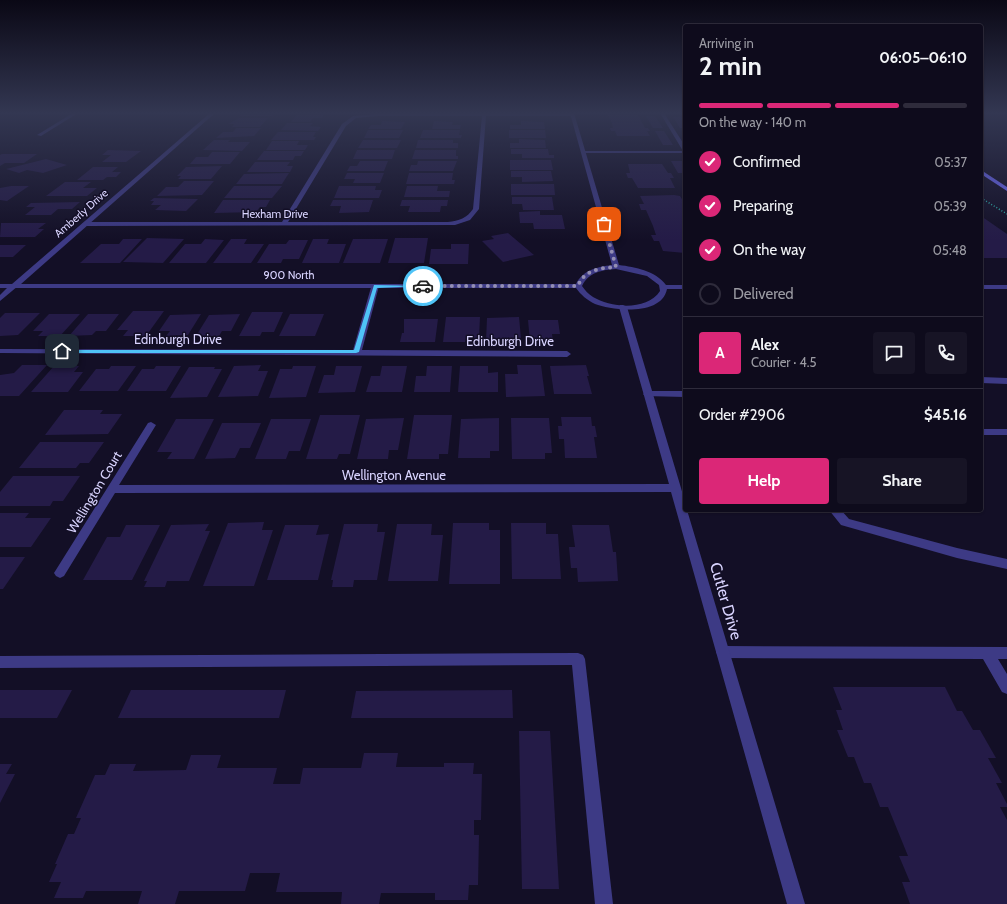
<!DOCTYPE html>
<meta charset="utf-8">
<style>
:root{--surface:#0e0b1c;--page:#171425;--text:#f1f3f6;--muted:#9b9ba3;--line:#2e2b3b;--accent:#db2777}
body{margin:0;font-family:Cabin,sans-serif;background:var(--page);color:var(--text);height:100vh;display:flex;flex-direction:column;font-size:15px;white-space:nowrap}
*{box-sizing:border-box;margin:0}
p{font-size:13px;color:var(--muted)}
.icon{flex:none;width:22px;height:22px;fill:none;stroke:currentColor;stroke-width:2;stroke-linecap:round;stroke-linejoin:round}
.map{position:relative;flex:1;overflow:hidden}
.sheet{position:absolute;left:683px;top:24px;width:300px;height:488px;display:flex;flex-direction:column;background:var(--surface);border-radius:4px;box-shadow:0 1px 3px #0004,0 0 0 1px var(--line)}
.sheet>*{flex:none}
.pin{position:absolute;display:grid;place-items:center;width:34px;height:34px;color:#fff;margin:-17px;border-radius:8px;box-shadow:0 2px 6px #0006}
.courier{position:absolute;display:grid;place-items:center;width:40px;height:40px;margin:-20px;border:3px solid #4fc3f7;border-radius:50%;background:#fff;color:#222;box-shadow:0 1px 5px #0007}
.head em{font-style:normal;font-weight:700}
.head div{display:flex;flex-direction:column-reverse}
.head{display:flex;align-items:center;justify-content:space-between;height:68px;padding:0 16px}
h1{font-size:26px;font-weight:700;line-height:30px}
.bar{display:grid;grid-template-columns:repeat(4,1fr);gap:6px 4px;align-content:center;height:48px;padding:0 16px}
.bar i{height:5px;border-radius:3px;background:var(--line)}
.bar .on{background:var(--accent)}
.bar p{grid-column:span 4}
.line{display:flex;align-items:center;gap:10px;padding:0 16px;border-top:1px solid var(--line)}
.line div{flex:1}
.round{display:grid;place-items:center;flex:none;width:42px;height:42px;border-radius:4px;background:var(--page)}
ol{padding:0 16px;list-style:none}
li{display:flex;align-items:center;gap:12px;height:44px}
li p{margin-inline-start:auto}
li .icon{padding:4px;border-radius:50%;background:var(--accent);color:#fff;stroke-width:4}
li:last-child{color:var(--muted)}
li i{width:22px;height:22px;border:2px solid var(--line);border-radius:50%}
.primary-button{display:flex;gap:8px;margin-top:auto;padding:8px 16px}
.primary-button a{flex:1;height:46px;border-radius:4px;background:var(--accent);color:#fff;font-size:16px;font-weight:700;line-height:46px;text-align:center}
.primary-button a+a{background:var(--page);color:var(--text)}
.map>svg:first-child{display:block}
.building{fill:#241b47}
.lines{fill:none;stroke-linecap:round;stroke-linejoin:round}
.path{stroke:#2fb8b0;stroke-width:1.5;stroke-dasharray:1 2;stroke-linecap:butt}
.service{fill:#3d3a85;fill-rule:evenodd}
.minor{fill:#3d3a85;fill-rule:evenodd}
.tertiary{fill:#3d3a85;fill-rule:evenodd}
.secondary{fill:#6f6bff;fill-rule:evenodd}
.route{fill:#4fc3f7}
.done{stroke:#948fb3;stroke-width:4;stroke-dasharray:0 7.2}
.labels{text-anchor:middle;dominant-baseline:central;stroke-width:3;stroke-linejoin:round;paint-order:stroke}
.far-street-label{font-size:11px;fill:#d9d4ff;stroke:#130f26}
.street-label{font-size:13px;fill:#d9d4ff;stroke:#130f26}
.near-street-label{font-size:16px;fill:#d9d4ff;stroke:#130f26}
</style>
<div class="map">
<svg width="1007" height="904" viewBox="0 0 1007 904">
<rect width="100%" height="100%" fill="#130f26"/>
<g class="building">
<path d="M242 113H275L273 116H240Z"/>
<path d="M604 113H640L641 115H638L645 128H648L650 131H647L650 136H617L615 131H611L610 128H613L612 123 608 115Z"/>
<path d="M324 114 322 118H313L310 122H291L296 115Z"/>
<path d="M646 116H655L663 128H653Z"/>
<path d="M673 117H681L685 122V128H680Z"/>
<path d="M239 118H268L260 127H232L234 124H228Z"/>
<path d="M382 121 405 122 401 129H368L371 125H381Z"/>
<path d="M434 121 453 122 452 125H461L460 129H432Z"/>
<path d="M521 121 544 122 545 129H510V125H521Z"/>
<path d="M287 123H313L310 126 321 127 318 131 281 130Z"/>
<path d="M236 128H261L254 136 216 138 223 132H233Z"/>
<path d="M368 130H403L399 138H364Z"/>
<path d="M423 130H460L459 135H462L461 138H420Z"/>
<path d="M509 130H545L546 138H509Z"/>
<path d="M655 131H664L673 145H663Z"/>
<path d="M278 132H316L313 137H316L314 140H271Z"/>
<path d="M519 139 545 140 546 148H510V143H519Z"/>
<path d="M214 140H230L228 142H250L242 151 203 150Z"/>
<path d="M363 140H401L397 148H358Z"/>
<path d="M418 140H453V143H458V148H416Z"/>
<path d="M272 141H299L297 145H308L305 150H266Z"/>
<path d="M511 149H548L549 155H554V158H522V154H511Z"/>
<path d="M108 150 141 151 126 162H102L111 155H102Z"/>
<path d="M357 150H395L392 159H353Z"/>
<path d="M415 150H456V156H458V159H412Z"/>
<path d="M264 151H304L301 156H295L293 160H257Z"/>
<path d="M212 152H240L230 164H190L196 157H208Z"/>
<path d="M2 154H37L24 163H5L0 166V155Z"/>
<path d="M46 159 67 165 43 173 27 170 19 173 6 169Z"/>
<path d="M510 160H551L553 170H510Z"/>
<path d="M360 161H388L384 171H347L350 166H357Z"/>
<path d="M418 161H457L453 171H409L411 165H417Z"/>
<path d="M671 161H682L685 167V173H678Z"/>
<path d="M255 162H290L287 166H293L290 172H247Z"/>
<path d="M628 164H662L668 173H671L674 178H670L675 188H638L632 178H628L626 173H630Z"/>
<path d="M222 166 211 179H178L181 176H177L186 167Z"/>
<path d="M93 167H118L112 172H121L116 177H107L103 180H77Z"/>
<path d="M511 171H551L553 181 522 182V177H511Z"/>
<path d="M289 173 282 184H236L244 174Z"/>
<path d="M347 173H384L380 183H353L355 179H344Z"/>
<path d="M409 173H453L452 180H455L454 184H406Z"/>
<path d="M184 181H214L202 195 157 196 166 187H178Z"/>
<path d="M65 182H91L83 188H97L87 196H46Z"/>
<path d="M511 184H554L555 195H511Z"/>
<path d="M11 186H29L7 201 0 200V188Z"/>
<path d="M234 186H282L272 198H224Z"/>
<path d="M339 186H376L375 190H382L379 198H334Z"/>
<path d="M407 186H438L437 191H450L449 197H404Z"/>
<path d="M674 195 680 196 685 204V253L663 251 659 241H654L651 235H656L653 226 646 210H641L639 204H644L640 196Z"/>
<path d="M512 197H552L554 210H523L522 204H512Z"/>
<path d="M154 198 198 199 186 211 155 210 161 205H151L154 201H150Z"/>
<path d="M223 200H270L266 207H260L256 212 214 213Z"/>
<path d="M333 200H373L369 212 339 213 341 206H330Z"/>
<path d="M402 200H448L447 206H441L440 212H408L410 206H400Z"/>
<path d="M80 202 72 209H58L51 215H25L35 207H26L31 203Z"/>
<path d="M540 211V215H562L565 229H534L533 223H520L519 212Z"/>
<path d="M981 216 1007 234V258H981Z"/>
<path d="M1 223H46L38 229H44L35 237H0Z"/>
<path d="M508 233 534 255 503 262 482 241 494 239 491 236Z"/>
<path d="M147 238 184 239 163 263 123 262Z"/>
<path d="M395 238H428L424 263H388Z"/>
<path d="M123 239H142L120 263H80L101 244H119Z"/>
<path d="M205 239 224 240 206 263H169L185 244H201Z"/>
<path d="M231 239H247L244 244H264L251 263H213Z"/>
<path d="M313 239H329L327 244H346L339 263H302Z"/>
<path d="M353 239H388L380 263H343Z"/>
<path d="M289 240H308L299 259H283L281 263H257L269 244H286Z"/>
<path d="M451 244H469L468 264H429L431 249H451Z"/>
<path d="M0 245H26L13 257H0Z"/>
<path d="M133 311H164L146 336H123L128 330H117Z"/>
<path d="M252 312H283L274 332H262L260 336H239Z"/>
<path d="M5 313H40L18 335 0 336V318Z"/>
<path d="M49 314H80L60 336H38L43 331H33Z"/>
<path d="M88 314H119L106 331H96L92 335 69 336Z"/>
<path d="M201 314 188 335 166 336 170 331H159L170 315Z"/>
<path d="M240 314 231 331H222L219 336H196L209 315Z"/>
<path d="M290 314H324L315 336H279Z"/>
<path d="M446 317H480L479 338H466L465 342H443Z"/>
<path d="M519 317 521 338H509V342H486L487 318Z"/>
<path d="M404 319H438L435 342H400L402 333H404Z"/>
<path d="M528 320H558L560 334H552L553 342H530Z"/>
<path d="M22 365H47L19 396H0V375L14 373Z"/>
<path d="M261 365 258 371H268L258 396 218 397 234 366Z"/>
<path d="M517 365H541L545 396 506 397 505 374H518Z"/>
<path d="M586 365 589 376H587L592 394H554L550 366Z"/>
<path d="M54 366H79L74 372H83L68 392H31Z"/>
<path d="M111 366H136L118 391H79L96 369H109Z"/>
<path d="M156 366H181L166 391H127L142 369H154Z"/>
<path d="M293 366H316L306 397 269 398 280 369H292Z"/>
<path d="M336 366H362L355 392 318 393 324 375H334Z"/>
<path d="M382 366H407L402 392H366L371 376H380Z"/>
<path d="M427 366H452L450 392H414L416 376H426Z"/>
<path d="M460 366H488V373L498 372V392H458Z"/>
<path d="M189 367H215L214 369H222L207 397 170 398Z"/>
<path d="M64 410H103L100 414H122L108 434 45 435Z"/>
<path d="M320 415H360L350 454H339L337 459H306Z"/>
<path d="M414 415H452L448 454H439V459H407Z"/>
<path d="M561 417H591L592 426H595L597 437H594L597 458H565L564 439H559L558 426H562Z"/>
<path d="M404 418 398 450H389L388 459H357L366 419Z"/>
<path d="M499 418V451H490V458H458L461 419Z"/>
<path d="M511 418H549L552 453H545V459H512Z"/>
<path d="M176 419H214L194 459H167L172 452H157Z"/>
<path d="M271 419H311L300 451H289L286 459H255Z"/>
<path d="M222 423H261L250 448H240L235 458 205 459Z"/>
<path d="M40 442H104L89 463H80L76 468H19Z"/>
<path d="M13 476H80L63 501H53L50 506H0V492Z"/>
<path d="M0 513H29L25 518H51L31 547H0Z"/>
<path d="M264 522 262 530H273L254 586H203L228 523Z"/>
<path d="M453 523H489V530H500V584H449Z"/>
<path d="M511 523H546V534H558L561 579H512Z"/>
<path d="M209 524 205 531H210L189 581H167L165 587H144L147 581H144L171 525Z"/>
<path d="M344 524H378L377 532H385L377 580H354L353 587H332L333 580H331Z"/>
<path d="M397 524H432L431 535H443L438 581H388Z"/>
<path d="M126 525H160L132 580H83L107 537H120Z"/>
<path d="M285 525H319L316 535 329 534 318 580H267Z"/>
<path d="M572 525H609L613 552H616L618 581 578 582 577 568H571L569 547H575Z"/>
<path d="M0 557H25L3 589H0Z"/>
<path d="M833 687H945L957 711H962L973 730H980L996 758H988L1002 783H996L1007 804V807H1000L1007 820V904H910L902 882H910L899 856H908L888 807H880L871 783H864L854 757H848L837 730H843L836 710H842Z"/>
<path d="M0 690H72L57 718H0Z"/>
<path d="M131 690H286L279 718H118Z"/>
<path d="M512 690 513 718H351L356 691Z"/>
<path d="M519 731H550L559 889H522Z"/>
<path d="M364 753H398L396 767H444V763H474L473 774H482L481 820H474V835H479L478 885H469L468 900H435V893H381L379 904H341L342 892H276L280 873H250L245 891H179L175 904H138L142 891H86L83 898H54L61 882H49L57 864H55L68 834H74L81 818H76L95 775H105L110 764H136L133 771 186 770 191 755H221L217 768H277L273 784H300L303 768H361Z"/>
<path d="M0 764H12L6 774H15L0 803Z"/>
</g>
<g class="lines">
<path class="path" d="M981 198 1007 214"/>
<g class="service">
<path d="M660 113H664L685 146V153H584L582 152 584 151H683Z"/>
<path d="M981 377 1007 378V384L981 383Z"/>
<path d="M648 391H685V397L645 396 643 394Z"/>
<rect x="981" y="429" width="26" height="6"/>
<path d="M829 510H841L849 519 957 548 1007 559V569L957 558 841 525Z"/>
<path d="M723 646 1007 647V659H998L1007 674V694L1002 692 983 659 723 658 718 656 716 652 718 648Z"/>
<path d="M578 653 583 655 585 659 613 904H595L572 665 0 668V656Z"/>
</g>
<g class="minor">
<path d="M73 113H78L41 136 37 135Z"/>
<path d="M377 114H573L575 115 573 116H486L479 209 470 220 455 225 85 226 82 224 85 222H282L342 124 353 116ZM377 116H482L473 209C467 218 459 221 448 222H288L346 126 356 118Z"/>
<path d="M11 284 18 286 0 301V295Z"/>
<path d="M372 284 379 286 362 350 567 351 571 354 567 357 0 353V349L353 350Z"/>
<path d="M620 305H623L627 307 681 488 685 502V510H687L805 904H787L671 492 115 493 64 576 60 578 56 576 54 573 148 423 151 422 156 425 119 485 669 484 619 307Z"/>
</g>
<g class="tertiary">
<path d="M210 113H215L21 284H576C583 270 597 267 612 265L570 113H574L619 265C635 267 656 271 666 285H685V289H667C662 316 613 311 595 304 587 300 581 295 576 288H0V284H12ZM616 269 647 276 659 285 660 291C647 311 611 308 593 297 588 294 585 290 582 286 589 272 602 270 616 269Z"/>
<rect x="981" y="285" width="26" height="4"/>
</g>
<path class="secondary" d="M981 170 1007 187V191L981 174Z"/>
</g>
<linearGradient id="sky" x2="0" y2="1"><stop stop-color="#0a0815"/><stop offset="0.47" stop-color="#333752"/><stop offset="1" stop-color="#333752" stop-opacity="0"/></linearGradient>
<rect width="1007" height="240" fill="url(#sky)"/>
<path class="route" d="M374 285 426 286 377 288 359 352 356 353H62L59 351 62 350H354Z"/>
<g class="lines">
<path class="done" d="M423 286H578C584 270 600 268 616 267L604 224"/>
</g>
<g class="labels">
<g class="far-street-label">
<text transform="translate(81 213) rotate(-41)">Amberly Drive</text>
<text x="275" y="214">Hexham Drive</text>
<text x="289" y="275">900 North</text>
</g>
<g class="street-label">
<text x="178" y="339">Edinburgh Drive</text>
<text x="510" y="341">Edinburgh Drive</text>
<text x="394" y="475">Wellington Avenue</text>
<text transform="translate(94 492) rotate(-59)">Wellington Court</text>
</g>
<g class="near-street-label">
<text transform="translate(726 601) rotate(74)">Cutler Drive</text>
</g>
</g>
</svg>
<div class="pin" style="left:604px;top:224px;background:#ea580c"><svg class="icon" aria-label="bag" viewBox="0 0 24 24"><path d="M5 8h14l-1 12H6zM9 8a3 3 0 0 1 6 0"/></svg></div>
<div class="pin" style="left:62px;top:351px;background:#1f2937"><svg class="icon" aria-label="home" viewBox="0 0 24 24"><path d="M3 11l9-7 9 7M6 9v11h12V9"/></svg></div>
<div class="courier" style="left:423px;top:286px"><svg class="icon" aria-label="car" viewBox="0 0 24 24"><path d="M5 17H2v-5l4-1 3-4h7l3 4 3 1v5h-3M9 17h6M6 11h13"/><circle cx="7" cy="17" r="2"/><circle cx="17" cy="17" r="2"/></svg></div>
<section class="sheet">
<div class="head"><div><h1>2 min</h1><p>Arriving in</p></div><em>06:05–06:10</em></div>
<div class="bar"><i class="on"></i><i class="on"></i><i class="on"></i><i></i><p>On the way · 140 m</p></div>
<ol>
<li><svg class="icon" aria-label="check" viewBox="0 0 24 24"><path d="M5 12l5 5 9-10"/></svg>Confirmed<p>05:37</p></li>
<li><svg class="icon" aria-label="check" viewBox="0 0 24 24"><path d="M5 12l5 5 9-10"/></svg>Preparing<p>05:39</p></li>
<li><svg class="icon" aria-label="check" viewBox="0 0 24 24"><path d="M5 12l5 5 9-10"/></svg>On the way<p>05:48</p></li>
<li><i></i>Delivered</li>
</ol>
<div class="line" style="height:72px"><b class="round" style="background:var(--accent);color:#fff">A</b><div><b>Alex</b><p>Courier · 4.5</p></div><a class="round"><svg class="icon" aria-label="chat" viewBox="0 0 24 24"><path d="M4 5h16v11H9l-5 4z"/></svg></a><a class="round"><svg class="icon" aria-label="phone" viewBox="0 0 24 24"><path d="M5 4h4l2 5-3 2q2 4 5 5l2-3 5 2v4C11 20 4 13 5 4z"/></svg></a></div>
<div class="line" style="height:52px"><div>Order #2906</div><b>$45.16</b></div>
<div class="primary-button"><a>Help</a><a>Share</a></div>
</section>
</div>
